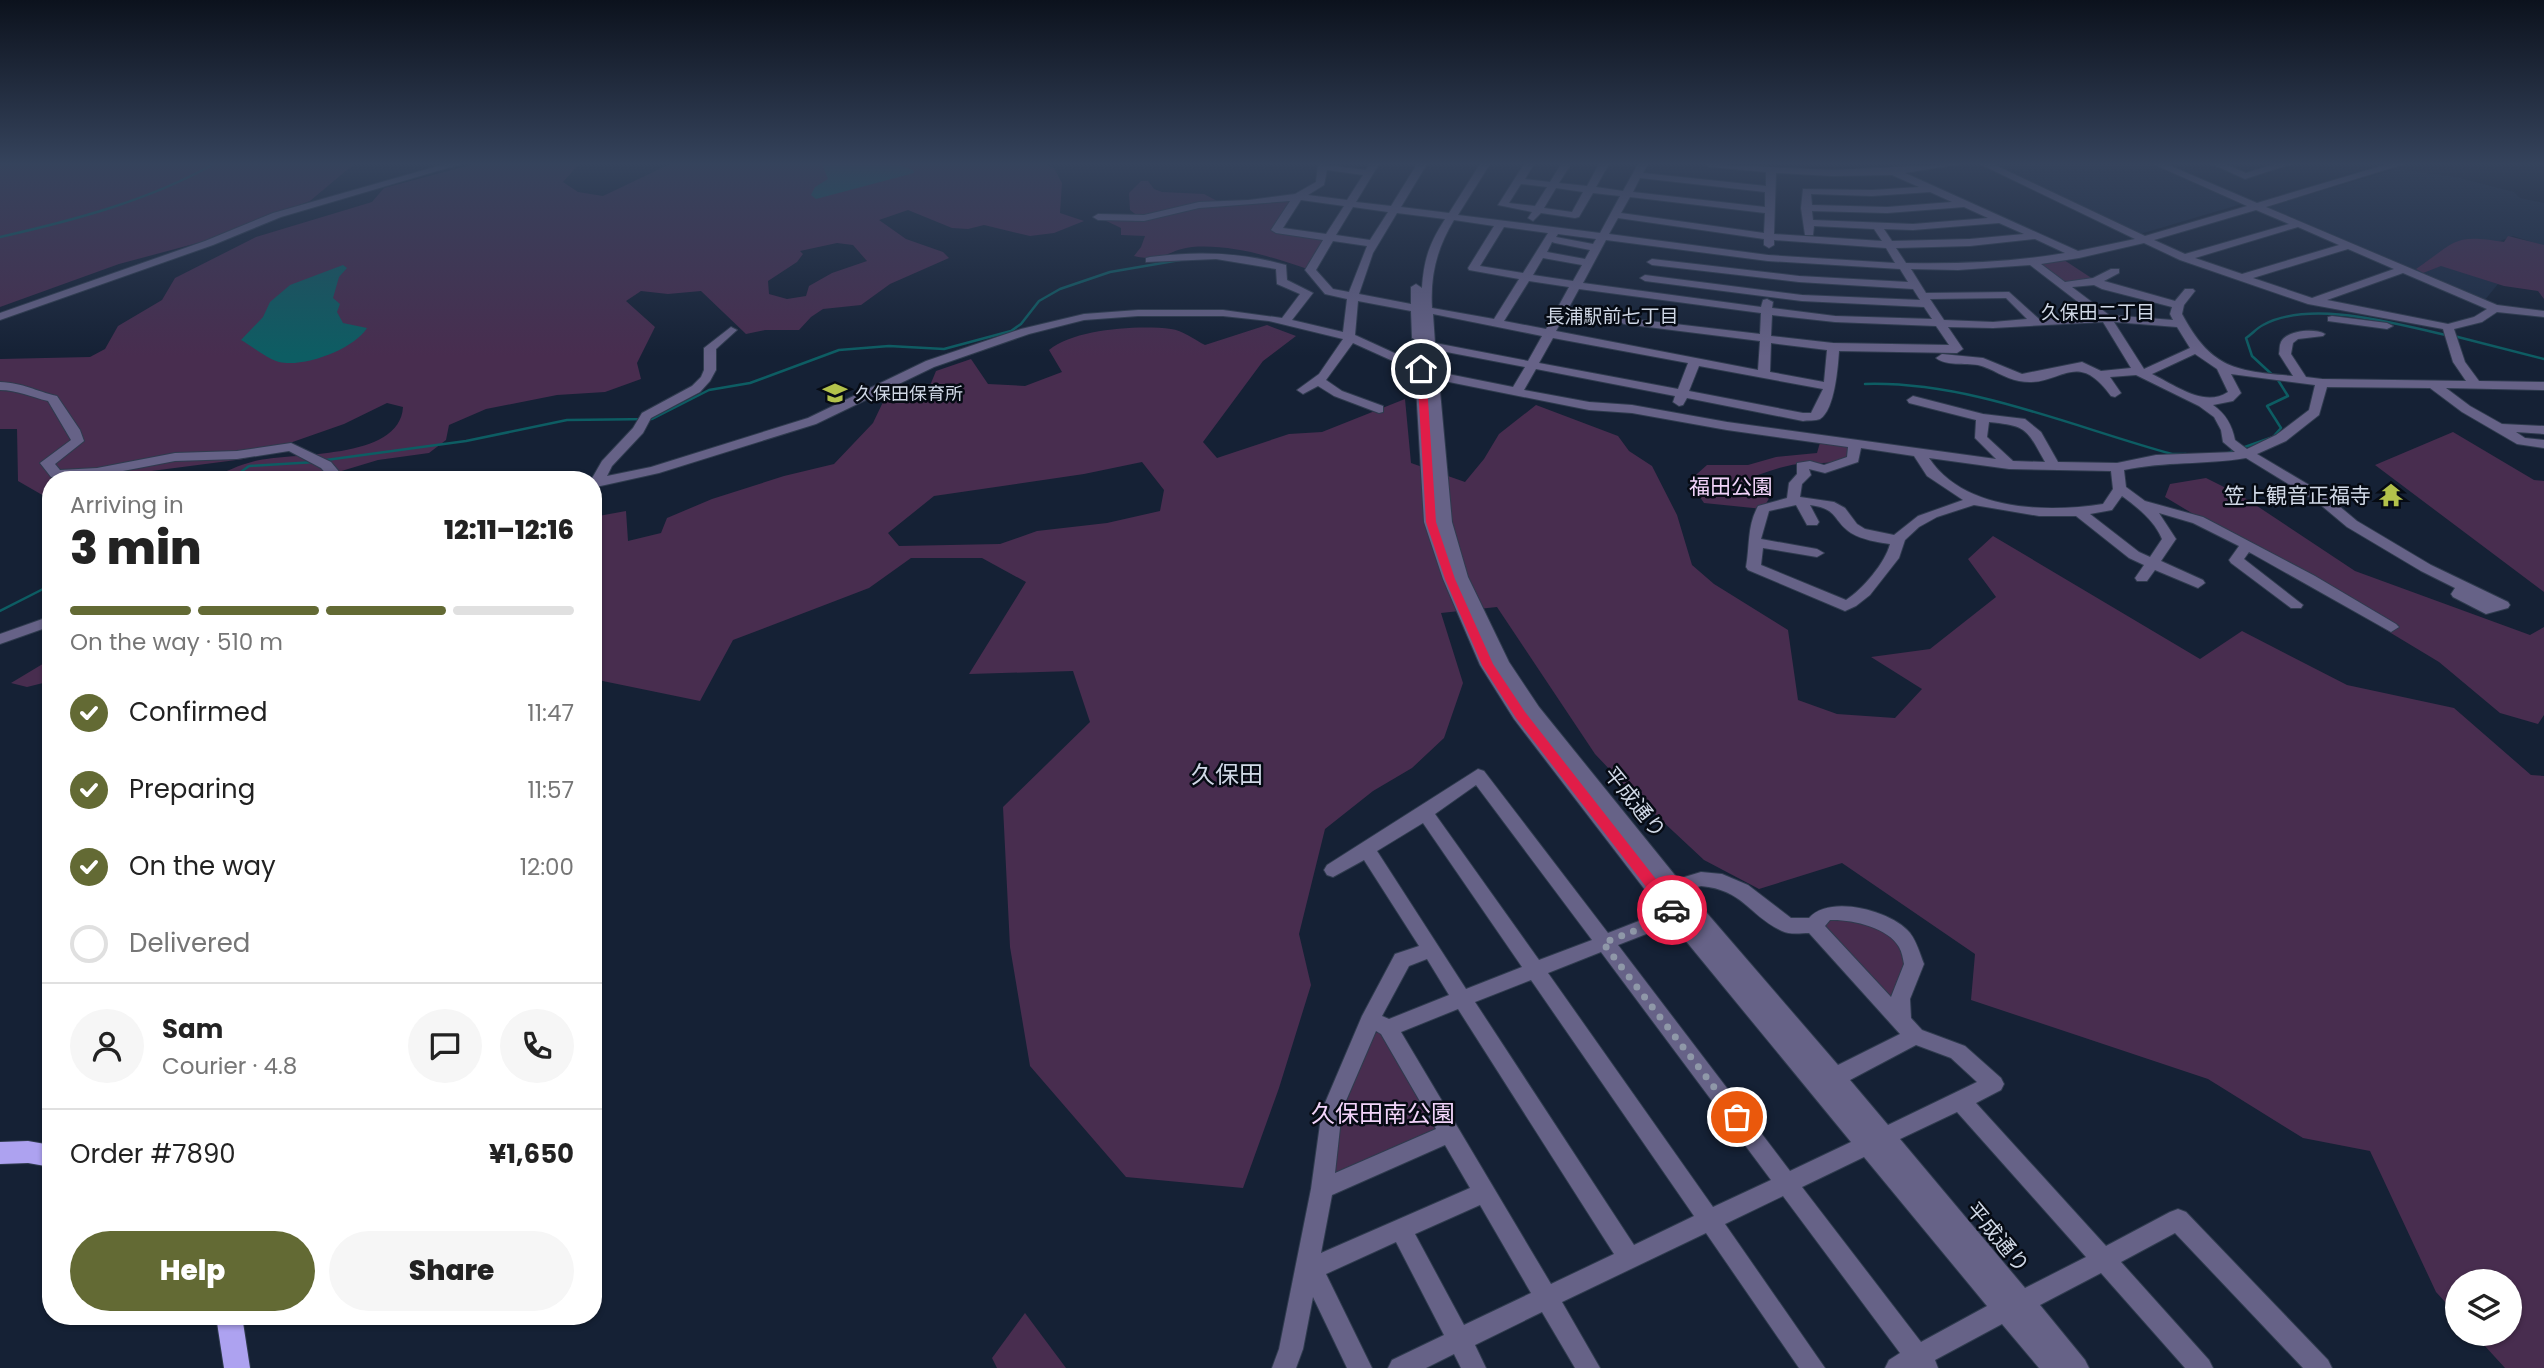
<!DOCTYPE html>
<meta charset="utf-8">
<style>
:root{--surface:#fff;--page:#f6f6f6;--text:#222;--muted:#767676;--line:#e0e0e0;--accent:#636a34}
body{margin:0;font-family:Poppins,"Noto Sans JP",sans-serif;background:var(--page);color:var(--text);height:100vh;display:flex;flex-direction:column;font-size:26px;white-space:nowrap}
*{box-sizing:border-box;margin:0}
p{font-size:23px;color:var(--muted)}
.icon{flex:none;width:38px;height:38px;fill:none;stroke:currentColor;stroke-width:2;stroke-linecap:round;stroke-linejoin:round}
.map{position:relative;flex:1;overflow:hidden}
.sheet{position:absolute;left:42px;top:471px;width:560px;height:854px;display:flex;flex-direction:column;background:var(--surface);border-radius:28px;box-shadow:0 2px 5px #0004}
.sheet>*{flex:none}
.tools{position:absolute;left:2445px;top:1269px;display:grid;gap:14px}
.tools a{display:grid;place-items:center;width:77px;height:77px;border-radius:50%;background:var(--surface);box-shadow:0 2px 5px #0004;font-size:35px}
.pin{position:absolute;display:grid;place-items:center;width:60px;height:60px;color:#fff;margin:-30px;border:4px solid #fff;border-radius:50%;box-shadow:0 2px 7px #0007}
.courier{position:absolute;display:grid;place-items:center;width:70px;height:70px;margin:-35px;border:5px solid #e11d48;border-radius:50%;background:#fff;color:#222;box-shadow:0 2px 9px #0007}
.overview em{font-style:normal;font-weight:800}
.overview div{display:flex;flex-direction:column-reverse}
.overview{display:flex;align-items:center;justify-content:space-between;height:119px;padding:0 28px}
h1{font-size:46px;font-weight:800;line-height:52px}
.bar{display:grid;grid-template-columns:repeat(4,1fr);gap:10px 7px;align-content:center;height:84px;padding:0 28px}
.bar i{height:9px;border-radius:5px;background:var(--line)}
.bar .active{background:var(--accent)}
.bar p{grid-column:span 4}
.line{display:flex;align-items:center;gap:18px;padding:0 28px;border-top:2px solid var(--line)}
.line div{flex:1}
.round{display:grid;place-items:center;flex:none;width:74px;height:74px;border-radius:37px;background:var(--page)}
ol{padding:0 28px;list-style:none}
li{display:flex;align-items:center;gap:21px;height:77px}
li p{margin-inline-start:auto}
li .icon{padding:7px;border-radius:50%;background:var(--accent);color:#fff;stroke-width:4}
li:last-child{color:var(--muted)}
li i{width:38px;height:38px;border:4px solid var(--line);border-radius:50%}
.cta{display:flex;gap:14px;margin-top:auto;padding:14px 28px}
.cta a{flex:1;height:80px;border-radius:42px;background:var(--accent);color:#fff;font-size:28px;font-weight:800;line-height:80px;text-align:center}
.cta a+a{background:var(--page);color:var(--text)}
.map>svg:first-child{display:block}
.built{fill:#1c2b44}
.green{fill:#482d4f;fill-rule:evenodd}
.water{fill:#0d5d63}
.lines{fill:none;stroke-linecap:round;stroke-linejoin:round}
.stream{stroke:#0d5d63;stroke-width:2.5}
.minor-casing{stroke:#2f3b4e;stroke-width:2}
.major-casing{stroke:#2f3b4e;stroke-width:2}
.minor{fill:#666287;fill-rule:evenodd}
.major{fill:#ada2f0;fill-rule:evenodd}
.route{fill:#e11d48}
.done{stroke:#8f98a8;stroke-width:7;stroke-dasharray:0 12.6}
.labels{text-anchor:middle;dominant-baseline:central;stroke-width:5;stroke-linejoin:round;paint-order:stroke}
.far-poi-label{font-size:18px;fill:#d0d8e6;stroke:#060b14;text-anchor:start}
.far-neighbourhood-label{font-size:19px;fill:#d0d8e6;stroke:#060b14}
.park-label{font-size:21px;fill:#f2d4fa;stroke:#060b14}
.poi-label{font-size:21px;fill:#d0d8e6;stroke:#060b14;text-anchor:end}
.street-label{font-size:21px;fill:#d0d8e6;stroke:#060b14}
.quarter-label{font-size:24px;fill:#d0d8e6;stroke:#060b14}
.near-park-label{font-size:24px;fill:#f2d4fa;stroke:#060b14}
</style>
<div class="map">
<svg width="2544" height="1368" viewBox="0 0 2544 1368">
<rect width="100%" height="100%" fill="#152135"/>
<g class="built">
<path d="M1991 164H2154L2245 203 2140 234Z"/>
<path d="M2397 169 2456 177 2514 192 2520 198 2544 203V246L2513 236 2439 264 2498 284 2484 301 2264 207Z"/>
</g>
<g class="green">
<path d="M0 164H354L310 201 205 241 119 264 0 307Z"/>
<path d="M474 164H579L563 182 578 192 603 196 670 164H1044L1054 168 1062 183 1060 213 1084 221 1054 233 1030 236 984 225 968 229 952 228 908 210 879 220 906 239 943 252 949 258 890 284 861 305 823 309 811 317 799 330H765L746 334 701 291 668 294 641 291 626 301 655 327 637 363 641 379 605 392 557 395 486 409 449 425 446 440 429 453 378 460 315 479H210C224 472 239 465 255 461 291 452 400 461 403 407L387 403 344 424 244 459 113 476 106 479 51 480V500L18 481 17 429H0V359L90 357 105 349 118 326 162 300 175 278 256 237 372 202 384 188ZM837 243 853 245 867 261 832 273 809 286 806 296 787 299 769 294 768 281 797 262 803 254 800 251Z"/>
<path d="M1141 181H1148L1154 189 1162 192 1204 194 1221 203 1298 197 1277 229 1330 237 1310 270C1273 257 1232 244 1192 247 1167 250 1163 263 1134 256L1141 247 1145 236 1121 235V228L1098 217H1139L1130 210 1129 193Z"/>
<path d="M2508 236 2544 245V299L2538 291 2504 286 2441 266 2423 273 2416 269C2456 242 2452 233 2504 242Z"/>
<path d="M2061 258 2096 281 2064 285 2032 262Z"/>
<path d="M1267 325 1296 336 1263 361 1203 442 1217 458 1289 434 1322 432 1405 399 1411 463 1465 482 1484 459 1499 434 1536 405 1618 436 1629 451 1652 466 1677 515 1692 565 1714 584 1788 630 1798 700 1837 714 1895 718 1922 689 1871 657 1930 649 1996 597 1968 559 1993 536 2200 659 2242 631 2347 685 2454 708 2531 775 2544 776V1368H2505L2474 1334H2510V1281H2457V1315L2436 1292 2370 1151 2303 1138 2208 1079 1971 1000 1975 954 1842 863 1759 889 1704 860 1630 791 1595 754 1497 607 1441 613 1463 683 1444 738 1412 768 1373 791 1325 829 1299 934 1311 985 1279 1088 1243 1188 1126 1177 1030 1066 1010 947 1003 807 1090 722 1073 671 969 674 1026 582 982 558H911L869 588 733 640 700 701 593 679V517L626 511 628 541 661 533 667 518 712 499 784 476 834 464 873 423 883 402 924 400 936 371 971 359 988 384 1025 386 1062 372 1049 350C1075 329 1138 325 1171 329 1182 330 1195 340 1205 345ZM1142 462 1164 490 1160 511 1107 523 1037 531 1000 544 899 546 888 533 934 496 1084 474Z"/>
<path d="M2453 432 2534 480 2544 481V592L2375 465Z"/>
<path d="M1821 439 1852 444V457C1835 464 1825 463 1808 463 1790 464 1774 469 1758 475L1761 484 1772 493 1763 509 1704 503 1689 481 1707 465H1748L1776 457 1817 453Z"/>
<path d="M2206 478 2242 496 2355 571 2530 635 2544 627V715L2538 724 2500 713 2439 662 2165 497 2170 484Z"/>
<path d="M51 659V681L27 687 11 683Z"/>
<path d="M1823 915 1895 931 1909 948 1901 1022 1814 926Z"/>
<path d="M1381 1031 1437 1133 1331 1179 1341 1114 1375 1033Z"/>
<path d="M1025 1313 1066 1368H997L992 1358Z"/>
</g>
<g class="water">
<path d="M822 164H897L913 170 914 173 816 199 811 195 815 187 828 179Z"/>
<path d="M343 265 347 268 339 277 333 298 340 304 337 312 343 323 367 328C354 349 304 368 279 362 267 359 252 346 241 340L263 317 270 302 290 285Z"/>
</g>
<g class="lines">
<g class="stream">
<path d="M0 237C75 220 147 201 214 164"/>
<path d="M2454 336 2544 359"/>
<path d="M1865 384C1969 381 2073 427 2172 454H2186"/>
<path d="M2228 453 2273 437 2281 428 2267 406 2288 396 2278 380 2252 356 2246 338C2252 334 2257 328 2263 325 2311 299 2396 324 2446 335"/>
<path d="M326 460 466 441 567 420 652 419 709 390 750 383 839 350 889 346 944 349 1011 331 1021 324 1039 301 1060 289 1110 272 1180 260"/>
<path d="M230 480 249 466 315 462"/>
<path d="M0 611 51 585"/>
</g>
<g class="minor-casing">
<g id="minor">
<path d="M445 164H461L281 217 213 245 0 320V313L205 241 273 213Z"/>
<path d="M1318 164 1366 170 1369 164H1379L1356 202 1391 206 1417 164H1427L1401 207 1449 213 1480 164H1490L1458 215 1600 233 1620 196 1593 193 1579 217 1575 218 1541 213 1533 221 1528 218 1532 212 1498 205 1524 164H1534L1525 179 1550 182 1561 164H1571L1559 183 1587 186 1599 164H1609L1596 187 1623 191 1638 164H1648L1643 173 1766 186V172L1710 167 1705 164 1832 170 1960 164 1905 173 2078 251 2135 239 1980 164H1993L2145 236 2247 206 2153 164H2166L2257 203 2388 164H2404L2266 207 2497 305 2544 311V317L2497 312 2482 322 2454 329 2465 362 2479 381 2544 382V390L2446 388 2470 406 2502 424 2544 426V434L2516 432 2525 438 2544 440V448L2517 444 2462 412 2430 388 2327 387 2319 415 2286 441 2257 454 2326 495 2357 521 2431 565 2508 602 2510 605 2508 608 2486 614 2453 597 2451 594 2455 588 2421 571 2347 527 2316 501 2246 458C2204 465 2166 461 2124 470L2126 487 2145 501 2203 517 2315 576 2396 624 2399 627 2391 632 2249 552 2244 559 2303 605 2301 608H2291L2231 563 2229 560 2239 546 2193 523 2159 513 2176 539 2161 561 2203 580 2205 583 2198 588 2155 570 2147 581H2137L2135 578 2144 565 2129 558 2076 516H2039L1974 505 1937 517 1919 527 1905 540 1899 558 1870 595 1856 606 1845 611 1748 570 1746 567C1750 545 1747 526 1758 506L1787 498 1789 483 1797 474V463L1810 461 1824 465 1847 457 1848 447 1727 430 1632 413 1589 410 1439 380 1452 522 1468 577 1509 662 1539 707 1678 879 1701 872 1722 874 1748 885 1791 918H1809C1830 894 1892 911 1910 933 1917 942 1920 954 1924 964L1910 999 1911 1018 1922 1030 1965 1046 2001 1078 2004 1084 2001 1090 1976 1103 2106 1246 2170 1212 2178 1209 2186 1212 2328 1360 2332 1368H2303L2175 1233 2121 1262 2209 1360 2213 1368H2185L2101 1273 2040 1305 2085 1360 2089 1368H2039L2002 1324 1935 1360 1938 1368H1885L1889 1360 1900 1353 1783 1196 1725 1224 1825 1368H1799L1706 1233 1562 1302 1600 1368H1575L1542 1312 1475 1345 1486 1368H1461L1454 1354 1426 1368H1388L1392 1360 1444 1335 1396 1242 1326 1274 1372 1368H1347L1313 1297 1303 1349 1296 1368H1272L1279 1349 1311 1189 1322 1110 1362 1016 1395 954 1419 946 1364 860 1333 877 1327 875 1324 870 1327 865 1478 769 1484 771 1608 933 1662 912 1514 719 1480 665 1443 579 1424 522 1415 371 1353 343 1326 380 1342 391 1383 406V412L1379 413 1334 396 1318 386 1303 394 1297 390 1319 374 1343 339 1269 321 1223 316H1138L1084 320 1029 334 934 367 816 424 659 473 596 487H593V480H591L602 461 633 428 642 413 692 386 701 377 704 370V348L731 327 737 330 716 349V370L710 381 700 392 651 418 643 433 612 466 607 476 651 467 808 418 926 361 1021 329 1084 314 1138 310H1223L1282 318 1300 294 1277 284 1276 269 1216 259 1146 262V258L1150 257C1197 251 1240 252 1286 265L1287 280 1313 293 1292 320 1343 332 1347 299 1325 294 1305 270 1323 240 1276 233 1271 230 1290 201 1199 208 1144 221 1098 220 1093 217 1098 214 1144 215 1199 202 1249 200 1295 194 1316 182ZM1327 170 1363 175 1347 200 1308 195 1324 185ZM1776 173 1832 176 1892 175 1919 187 1872 190 1803 189 1801 208 1805 235H1813L1814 226 1874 229 1882 241 1774 234ZM1640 178 1765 192V207L1633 192ZM1521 184 1547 187 1535 206 1509 203ZM1556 188 1583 192 1572 212 1544 208ZM1930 192 1952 202 1887 207 1812 205 1811 194 1872 196ZM1630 197 1765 213 1764 233 1621 213ZM1301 200 1344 206 1326 234 1283 228ZM1353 207 1388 212 1370 240 1336 235ZM1964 207 1988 218 1913 224 1813 220 1812 211 1887 213ZM2256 210 2289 224 2185 254 2154 240ZM1397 213 1445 219C1429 244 1424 259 1422 288L1416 284 1411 287V304L1359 294 1373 253ZM1618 218 1764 239V245L1769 248 1774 245V240L1886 248 1895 263 1768 255 1609 234ZM1454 220 1494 226 1468 268 1469 270 1519 279 1494 319 1432 308C1430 275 1437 248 1454 220ZM1999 223 2024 234 1970 239 1892 241 1884 229 1913 230ZM1504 227 1548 233 1523 273 1480 266ZM2298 227 2339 245 2242 274 2195 258ZM1558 234 1596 239 1593 244 1556 237ZM2035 239 2065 253C2013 262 1960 264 1906 263L1896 248 1970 246ZM1606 240 1768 261 1900 269 1908 282 1799 276 1652 259 1647 262 1652 265 1799 282 1913 289 1920 300 1802 295 1645 275 1640 278 1645 281 1802 301 1924 307 1932 319 1835 316 1772 308 1773 302 1767 299 1763 300 1761 307 1583 283ZM1333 241 1367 246 1349 292 1333 289 1316 270ZM1552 242 1555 243 1590 250 1585 259 1547 252ZM2144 243 2180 260 2308 304 2443 329 2453 362 2466 381 2322 379 2306 377 2291 354 2293 343 2298 339 2323 336 2325 334C2315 328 2287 330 2281 342 2279 346 2280 350 2279 354L2293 376C2234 371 2211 368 2182 314L2184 305 2195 291 2193 289H2185L2175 301 2104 281 2119 273V269H2111L2093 278 2065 282 2041 264 2079 258ZM2348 249 2394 269 2312 298 2253 278ZM1543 258 1582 265 1573 281 1533 275ZM2030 265 2095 315 2039 319 2009 292 1926 293 1911 269 1958 270ZM2403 273 2487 309 2474 317 2448 324 2327 300ZM1529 281 1569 287 1546 329 1504 321ZM2094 285 2102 289 2172 307 2170 314 2173 320 2109 315 2072 287ZM1579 289 1761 313 1760 334 1624 318 1618 321 1624 324 1760 341 1758 370 1556 331ZM2006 298 2027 319 1993 322 1944 320 1930 299ZM1358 301 1411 311 1412 338 1418 341 1423 339 1425 358 1416 357 1414 362 1355 335ZM1433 314 1542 336 1528 361 1435 343ZM1772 315 1835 322 1936 326 1949 345 1833 343 1771 336ZM2103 322 2131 368 2101 371 2082 362 2022 374 1983 358 1942 354 1936 358C1946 366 1965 363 1978 365 1992 368 2005 379 2019 381 2060 389 2075 346 2111 396L2115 397 2121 393 2110 377 2136 375 2199 406 2214 417 2221 430 2223 442 2235 452 2156 455 2117 463 2058 462 2041 432 2025 419 1983 414 1913 396 1907 400 1909 403 1976 420 1975 438 1996 459 1727 422 1632 405 1589 402 1524 390 1536 369 1675 396 1673 402 1679 406 1683 405 1687 398 1803 421C1807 420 1816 421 1820 419 1835 410 1838 366 1839 351L1957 353 1963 349 1948 327 1993 328ZM2114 322 2177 327 2190 348 2144 369ZM1553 338 1688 363 1678 389 1539 363ZM1771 343 1827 350 1824 382 1770 372ZM1436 350 1525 367 1513 387 1438 372ZM2195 354 2217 369 2228 392C2204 408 2175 385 2152 374ZM1699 366 1823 389 1811 413H1803L1689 391ZM2231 374 2315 385 2309 410 2276 435 2247 449 2235 440C2232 425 2226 414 2213 405L2233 401 2241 393ZM1989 422C2027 426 2026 428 2045 462L2013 461 1987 437ZM1861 448 1914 456 1927 476 1963 500 1918 516 1894 535 1865 529 1857 524 1845 508 1834 502 1800 497 1802 484 1811 475 1809 469 1825 473 1858 462ZM1929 458 2009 469 2111 471 2113 489 2103 504C2046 513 1964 511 1929 458ZM2122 496C2138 508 2154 520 2162 539L2150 557 2139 552 2090 514 2112 510ZM1796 505 1807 525H1817L1819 522 1810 505C1839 509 1832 520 1851 533 1863 540 1877 542 1890 544 1885 563 1863 589 1846 600L1761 565 1763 548 1817 557 1824 553 1817 549 1761 539 1769 511ZM1476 785 1592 940 1539 960 1435 814ZM1423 823 1522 967 1466 989 1377 851ZM1701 886C1744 890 1748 915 1782 931 1790 935 1801 933 1809 933L1900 1034 1838 1065 1687 890ZM1830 920C1850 919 1888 927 1899 947 1902 952 1903 959 1904 964L1891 997 1825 926ZM1672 924 1851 1142 1790 1171 1618 945ZM1601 952 1771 1180 1713 1207 1548 973ZM1427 959 1449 995 1389 1019 1382 1016 1409 966ZM1531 980 1694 1216 1634 1245 1475 1002ZM1458 1009 1614 1254 1551 1284 1401 1032ZM1376 1031 1381 1034 1436 1129 1335 1173 1342 1110ZM1916 1045 1951 1058 1977 1082 1888 1125 1850 1080ZM1957 1112 2086 1257 2025 1288 1900 1139ZM1445 1145 1470 1188 1321 1253 1332 1195ZM1864 1157 1987 1306 1921 1342 1802 1187ZM1480 1205 1531 1293 1464 1325 1415 1234Z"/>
<path d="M2212 164H2225L2246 173 2275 164H2291L2245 179Z"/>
<path d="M2332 316 2387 323 2393 326 2387 329 2328 321V317Z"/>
<path d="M0 382C24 383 35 391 57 396L80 430 84 441 55 464 60 470 97 468 175 453 237 451 291 443 331 462 346 480H332L321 468 289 451 237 459 175 461 97 476 51 477 40 463 71 440 48 401C31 397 17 390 0 390Z"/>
<path d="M51 616V626L0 644V634Z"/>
</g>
</g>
<g class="major-casing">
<g id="major">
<path d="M28 1141 51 1145V1167L28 1163 0 1164V1142Z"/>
<path d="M216 1316H242L250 1368H224Z"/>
</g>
</g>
<use href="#minor" class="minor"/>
<use href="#major" class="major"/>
</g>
<linearGradient id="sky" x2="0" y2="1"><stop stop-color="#0c121d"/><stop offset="0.46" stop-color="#35435c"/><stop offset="1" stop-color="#35435c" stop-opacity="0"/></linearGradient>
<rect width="2544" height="356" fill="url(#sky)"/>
<path class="route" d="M1421 366 1426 369 1436 522 1455 579 1493 664 1525 712 1677 906V914H1667L1516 718 1482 665 1445 579 1426 522 1417 369Z"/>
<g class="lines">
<path class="done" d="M1672 910 1675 915 1603 943 1737 1117"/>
</g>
<defs>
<g id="school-bare" transform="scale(1.89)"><path d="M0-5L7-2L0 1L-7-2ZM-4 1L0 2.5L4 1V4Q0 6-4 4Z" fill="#b3c24b" stroke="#060b14" stroke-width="2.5" paint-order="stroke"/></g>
<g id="temple-bare" transform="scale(1.89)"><path d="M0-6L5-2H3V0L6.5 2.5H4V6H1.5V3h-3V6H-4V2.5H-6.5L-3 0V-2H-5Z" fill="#b3c24b" stroke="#060b14" stroke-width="2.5" paint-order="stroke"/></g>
</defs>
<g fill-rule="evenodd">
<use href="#school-bare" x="835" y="393"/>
<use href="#temple-bare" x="2391" y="495"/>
</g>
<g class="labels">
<g class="far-poi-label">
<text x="855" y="393">久保田保育所</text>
</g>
<g class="far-neighbourhood-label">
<text x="2098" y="312">久保田二丁目</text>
<text x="1612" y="316">長浦駅前七丁目</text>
</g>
<g class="park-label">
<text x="1731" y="486">福田公園</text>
</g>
<g class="poi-label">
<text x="2371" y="495">笠上観音正福寺</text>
</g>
<g class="street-label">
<text transform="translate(1635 802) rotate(51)">平成通り</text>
<text transform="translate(1998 1237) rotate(50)">平成通り</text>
</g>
<g class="quarter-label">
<text x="1227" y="774">久保田</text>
</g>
<g class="near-park-label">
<text x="1383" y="1113">久保田南公園</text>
</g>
</g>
</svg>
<div class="tools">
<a><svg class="icon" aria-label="layers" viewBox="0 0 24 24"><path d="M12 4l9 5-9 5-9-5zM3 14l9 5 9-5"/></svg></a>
</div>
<div class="pin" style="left:1737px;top:1117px;background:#ea580c"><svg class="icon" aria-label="bag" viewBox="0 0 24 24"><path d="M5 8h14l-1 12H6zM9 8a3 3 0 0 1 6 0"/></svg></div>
<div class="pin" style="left:1421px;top:369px;background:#1f2937"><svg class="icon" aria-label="home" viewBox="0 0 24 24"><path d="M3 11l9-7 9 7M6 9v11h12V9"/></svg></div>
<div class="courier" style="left:1672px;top:910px"><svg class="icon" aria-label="car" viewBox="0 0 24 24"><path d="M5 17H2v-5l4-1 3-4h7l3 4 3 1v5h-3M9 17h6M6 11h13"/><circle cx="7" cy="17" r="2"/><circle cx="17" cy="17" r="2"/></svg></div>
<section class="sheet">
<div class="overview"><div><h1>3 min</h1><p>Arriving in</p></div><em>12:11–12:16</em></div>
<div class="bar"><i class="active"></i><i class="active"></i><i class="active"></i><i></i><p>On the way · 510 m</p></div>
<ol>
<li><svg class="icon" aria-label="check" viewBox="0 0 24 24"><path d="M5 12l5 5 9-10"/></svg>Confirmed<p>11:47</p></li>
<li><svg class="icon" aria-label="check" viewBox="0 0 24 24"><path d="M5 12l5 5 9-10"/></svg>Preparing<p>11:57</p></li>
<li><svg class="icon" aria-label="check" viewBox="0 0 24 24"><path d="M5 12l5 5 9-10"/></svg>On the way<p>12:00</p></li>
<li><i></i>Delivered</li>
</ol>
<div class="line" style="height:126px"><a class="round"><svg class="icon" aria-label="person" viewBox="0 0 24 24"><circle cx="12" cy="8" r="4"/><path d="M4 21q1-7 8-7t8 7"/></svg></a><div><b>Sam</b><p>Courier · 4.8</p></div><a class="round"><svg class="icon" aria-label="chat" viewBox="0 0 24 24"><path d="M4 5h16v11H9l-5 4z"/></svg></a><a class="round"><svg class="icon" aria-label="phone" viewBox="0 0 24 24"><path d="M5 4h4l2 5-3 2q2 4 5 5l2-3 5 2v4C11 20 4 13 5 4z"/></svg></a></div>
<div class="line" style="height:91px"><div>Order #7890</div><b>¥1,650</b></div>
<div class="cta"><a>Help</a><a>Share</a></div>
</section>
</div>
